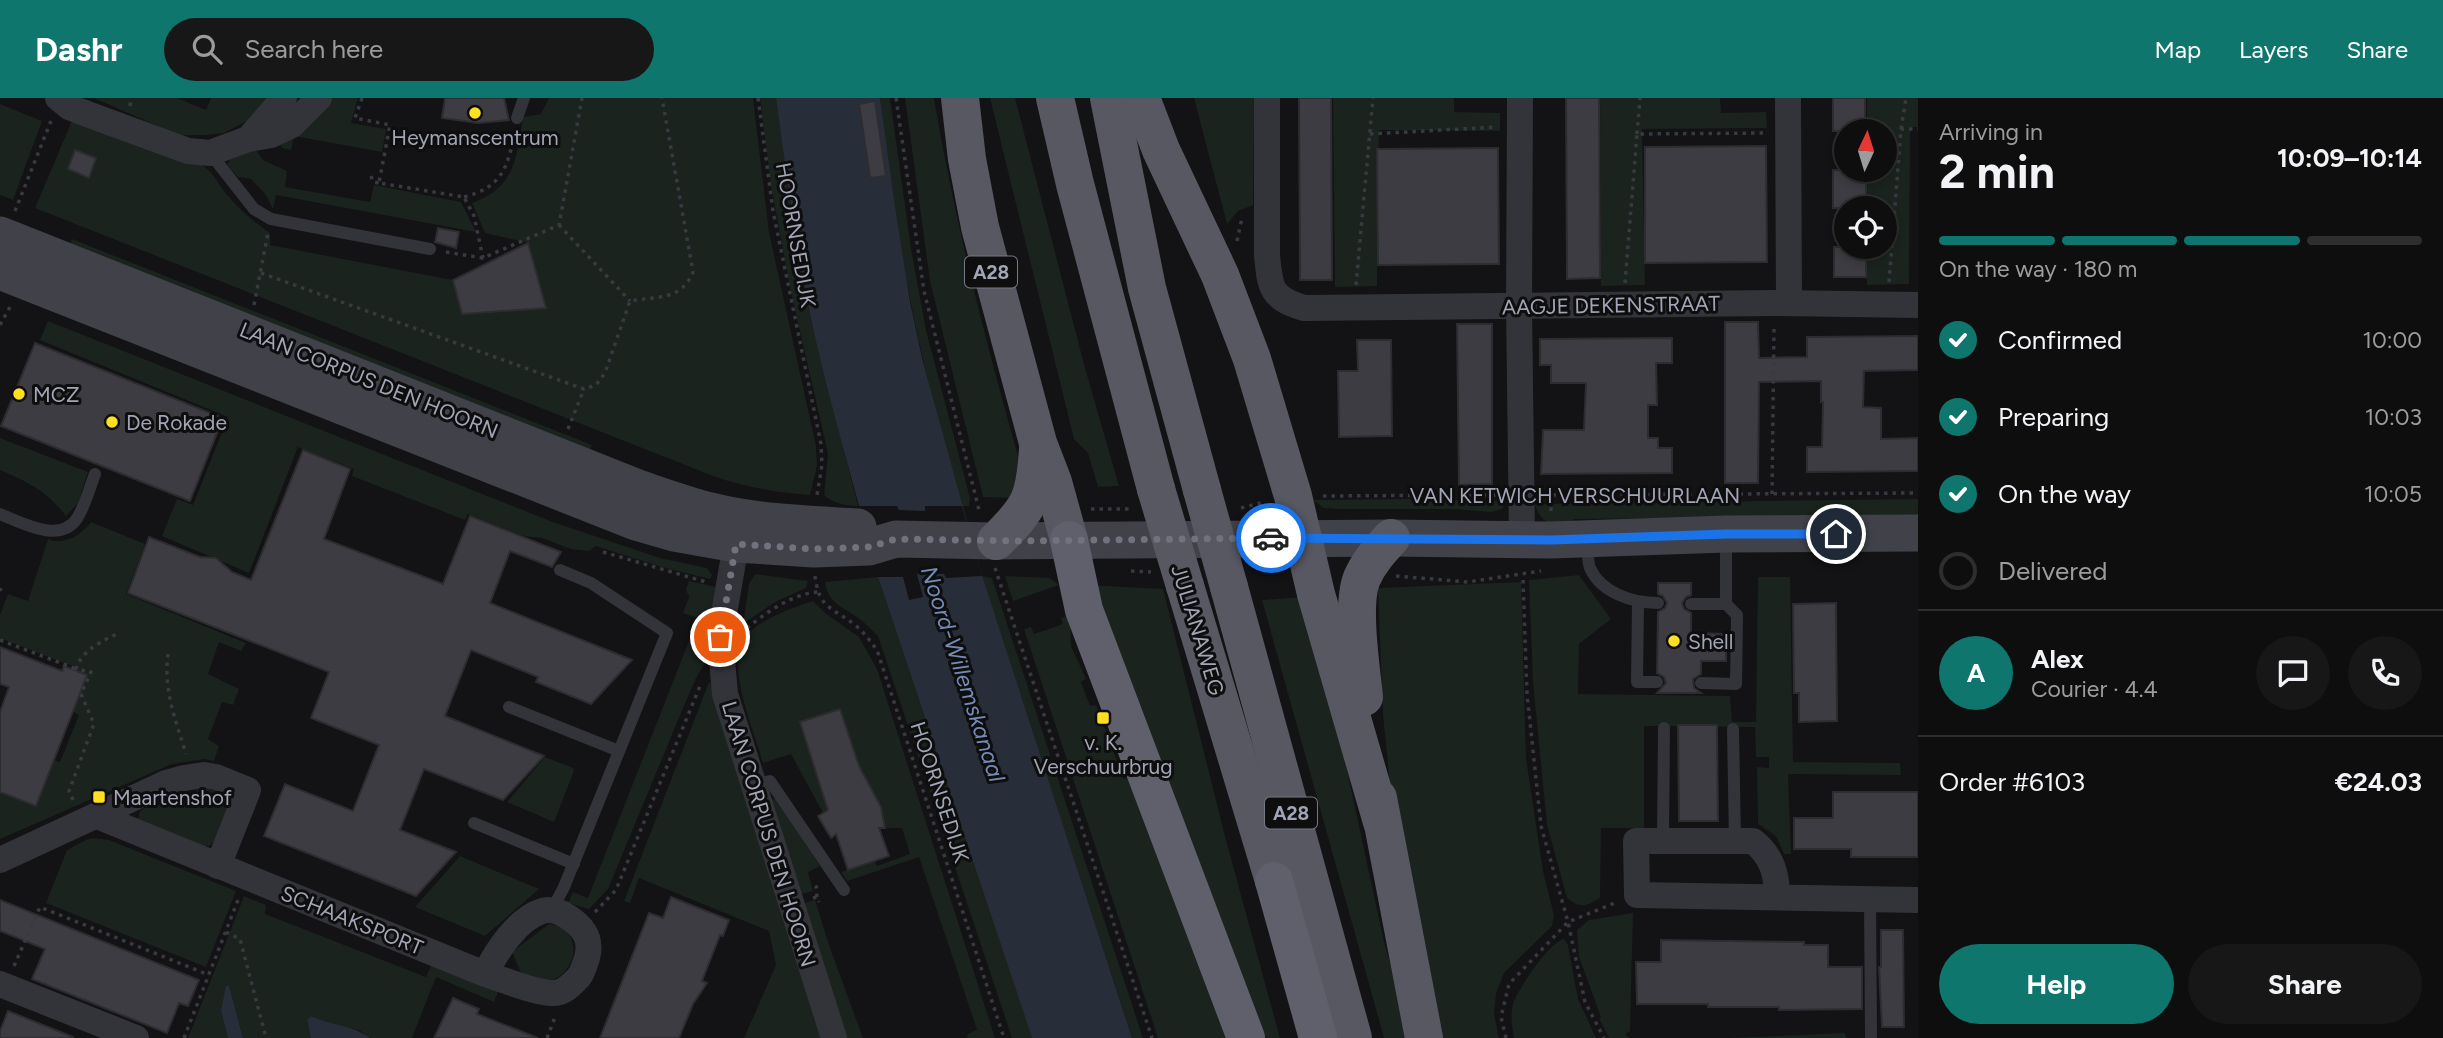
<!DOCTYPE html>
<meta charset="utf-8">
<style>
:root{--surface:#0e0e0f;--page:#171718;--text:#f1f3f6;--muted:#9b9c9e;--line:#2e2e2f;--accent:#0f766e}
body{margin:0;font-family:Figtree,sans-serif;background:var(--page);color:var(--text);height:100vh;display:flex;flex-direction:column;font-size:26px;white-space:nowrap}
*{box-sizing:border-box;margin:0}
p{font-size:23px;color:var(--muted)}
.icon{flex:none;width:38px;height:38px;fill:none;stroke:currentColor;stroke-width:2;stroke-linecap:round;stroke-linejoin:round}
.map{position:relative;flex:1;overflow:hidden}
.sheet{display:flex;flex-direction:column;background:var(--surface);width:525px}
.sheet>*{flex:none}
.needle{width:46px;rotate:4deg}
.tools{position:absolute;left:1834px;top:21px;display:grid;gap:14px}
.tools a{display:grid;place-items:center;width:63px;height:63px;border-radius:50%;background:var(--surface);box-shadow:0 4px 10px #0003,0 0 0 2px var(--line);font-size:35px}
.pin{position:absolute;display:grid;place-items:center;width:60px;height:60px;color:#fff;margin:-30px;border:4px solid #fff;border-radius:50%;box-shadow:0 2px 7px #0007}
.courier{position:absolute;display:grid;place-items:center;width:70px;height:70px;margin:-35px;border:5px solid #1a73e8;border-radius:50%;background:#fff;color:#222;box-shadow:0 2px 9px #0007}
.headline em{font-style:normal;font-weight:700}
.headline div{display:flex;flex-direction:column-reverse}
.headline{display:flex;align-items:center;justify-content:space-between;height:119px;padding:0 21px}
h1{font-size:46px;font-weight:700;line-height:52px}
.bar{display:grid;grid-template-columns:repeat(4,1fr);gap:10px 7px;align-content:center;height:84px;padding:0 21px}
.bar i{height:9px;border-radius:5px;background:var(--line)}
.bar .selected{background:var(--accent)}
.bar p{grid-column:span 4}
.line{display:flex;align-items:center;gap:18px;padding:0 21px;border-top:2px solid var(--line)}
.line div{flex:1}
.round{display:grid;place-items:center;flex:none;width:74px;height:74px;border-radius:37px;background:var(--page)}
ol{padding:0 21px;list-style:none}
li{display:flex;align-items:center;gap:21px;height:77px}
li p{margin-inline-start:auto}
li .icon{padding:7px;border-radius:50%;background:var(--accent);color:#fff;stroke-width:4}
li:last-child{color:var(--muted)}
li i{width:38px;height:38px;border:4px solid var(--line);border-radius:50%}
.button{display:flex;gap:14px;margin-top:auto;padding:14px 21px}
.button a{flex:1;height:80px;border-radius:42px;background:var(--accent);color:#fff;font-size:28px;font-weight:700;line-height:80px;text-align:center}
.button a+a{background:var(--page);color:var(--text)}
header{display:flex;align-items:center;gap:42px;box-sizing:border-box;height:98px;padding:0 35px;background:var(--accent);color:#fff}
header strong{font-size:33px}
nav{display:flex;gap:38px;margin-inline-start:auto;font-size:24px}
.search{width:490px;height:63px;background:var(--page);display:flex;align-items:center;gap:18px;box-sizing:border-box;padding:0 24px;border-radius:38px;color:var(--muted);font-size:26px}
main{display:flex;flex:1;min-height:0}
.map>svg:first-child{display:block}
.green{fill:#1a231d}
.water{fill:#282e39}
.pier{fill:#131214}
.building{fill:#3c3c42;stroke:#2d2c31;stroke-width:2}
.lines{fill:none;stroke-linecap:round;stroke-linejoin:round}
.path{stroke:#393a41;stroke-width:3.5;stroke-dasharray:3.5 5;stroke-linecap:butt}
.service{stroke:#33333a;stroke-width:12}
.minor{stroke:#33333a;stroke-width:26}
.secondary{stroke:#41414a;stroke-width:37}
.trunk{stroke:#575862;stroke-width:38}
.motorway{stroke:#5f606b;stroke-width:38}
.trunk-bridge{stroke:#575862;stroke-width:38}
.done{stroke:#70727d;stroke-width:7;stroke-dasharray:0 12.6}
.route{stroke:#1a73e8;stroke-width:9}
.poi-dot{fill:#ffdf20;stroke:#0e0e0f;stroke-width:2.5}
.labels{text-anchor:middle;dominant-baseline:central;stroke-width:6;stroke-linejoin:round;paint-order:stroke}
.shield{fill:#0e0e0f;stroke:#767884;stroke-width:2}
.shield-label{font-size:19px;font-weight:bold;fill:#a2a5b6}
.poi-label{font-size:21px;fill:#a2a5b6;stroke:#0e0e0f;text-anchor:start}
.street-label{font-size:21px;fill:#a2a5b6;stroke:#0e0e0f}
.water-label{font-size:23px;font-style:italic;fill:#758bb6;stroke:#0e0e0f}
</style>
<header>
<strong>Dashr</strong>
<div class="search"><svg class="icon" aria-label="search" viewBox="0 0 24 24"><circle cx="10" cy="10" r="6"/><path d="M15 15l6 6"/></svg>Search here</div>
<nav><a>Map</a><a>Layers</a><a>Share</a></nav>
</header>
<main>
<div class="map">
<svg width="1918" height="940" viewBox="0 0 1918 940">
<rect width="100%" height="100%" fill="#131214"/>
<g class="green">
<path d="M94 0H177L206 12 211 0H269L247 23 224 35 206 37H178Z"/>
<path d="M324 0H358L351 25 386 31 382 54 294 38 291 52 282 50 280 46Z"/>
<path d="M549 0H753L769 134 816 348 817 368 810 397C776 395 745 389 713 378L35 110 74 18 197 64C214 73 216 83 227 97 240 112 254 124 270 135V147L453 182 463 216 545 210 528 145 485 135 472 105C516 89 516 60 523 19L541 16Z"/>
<path d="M760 0H776L794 126 811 222 858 408C846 408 832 405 824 397L828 356 790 189 771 87Z"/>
<path d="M880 0H890L911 150 926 232 970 400 969 408H962C944 341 924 274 911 206 897 138 888 69 880 0Z"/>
<path d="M905 0H934C955 126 987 249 1022 372L1015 400 983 399 930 183Z"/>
<path d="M990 0H1015L1085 270 1119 388 1098 389 1088 355 1074 341Z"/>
<path d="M1194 0H1254L1253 107 1238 113 1227 126Z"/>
<path d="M1333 0H1454V14L1500 15V33L1379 32 1377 188 1335 189Z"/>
<path d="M1600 0H1720L1721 15 1766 14 1767 30 1642 31 1645 187 1601 188Z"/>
<path d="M1867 0H1918V29H1910L1909 186 1867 187V149H1885V110H1867V72H1885V33H1867Z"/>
<path d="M0 6 42 23 13 102 0 97Z"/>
<path d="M255 51 263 62 287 73 285 89 370 104 374 87 461 104 476 134 276 97 273 111 266 97 251 81 238 79 227 67 233 56Z"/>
<path d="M72 141 592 347 588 358 69 152Z"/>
<path d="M48 223 553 424 660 460 707 470 712 477 710 481 662 469 596 448 589 453 571 451 542 440 524 438 468 416 465 422 352 378 354 371 298 349 249 475 162 438 177 401 193 407 228 319 40 242Z"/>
<path d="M0 340 88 374 78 405 66 418C46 392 29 385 0 372Z"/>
<path d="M1409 401 1507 403 1502 411 1491 414 1452 411H1337L1324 410 1313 402Z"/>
<path d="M1918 401V418L1574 421 1564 428C1548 427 1539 422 1535 406Z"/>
<path d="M91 424 145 446 126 496 246 545 241 553 219 544 208 576 239 591 233 607 222 604 208 641 219 648 214 663 205 661 172 666 0 741V693L53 662 60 664 79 617 66 611 62 594 72 568 0 540V517L8 496 28 503 48 441C64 448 81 437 91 424Z"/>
<path d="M755 476 808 483 806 490 775 504 743 526 749 486Z"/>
<path d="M1579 477 1611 521 1579 546 1578 596 1730 598 1732 624H1756L1758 479H1790L1793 664 1900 665 1901 677 1788 676 1791 756H1784L1776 738 1758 726 1757 669 1769 670V659H1756L1755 629 1644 628V730H1601L1600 800C1587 808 1580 811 1567 800L1547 727 1533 584 1529 482Z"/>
<path d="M982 478 992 480 1143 940H1132Z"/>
<path d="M1005 478 1050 480 1059 487 1013 503Z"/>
<path d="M878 479 1032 940H1012L878 538C871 531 865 525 857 519 841 508 828 505 825 484Z"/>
<path d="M689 483 716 489 708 560 696 580 683 610 608 791 589 811 568 805 573 794 588 800 698 520 683 515 689 499 686 492Z"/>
<path d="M1521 484 1526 660 1543 773 1554 817 1552 828 1504 875 1496 896 1494 916 1499 940H1434L1390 686 1383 617 1378 490Z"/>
<path d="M1089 487 1163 491 1226 742 1280 940H1255Z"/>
<path d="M1302 499 1344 658 1384 844 1412 940H1384L1262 502Z"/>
<path d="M813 503 825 515 859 539 877 571 995 940H968L967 936 977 932 919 759 847 783 841 774 875 763 877 768 910 756 902 730H885L881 709 859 668 840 611 800 624 828 712 823 715 791 656 763 665C754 633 731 581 740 548 747 525 792 510 813 503Z"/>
<path d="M1070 517 1071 548 1086 581 1081 584 1090 608 1096 607 1124 681 1130 679 1237 940H1158L1024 531 1031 529 1034 536 1063 526 1061 520Z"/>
<path d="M709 584 711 586 821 940H744L776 867 769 833 639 780 630 805 624 803Z"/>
<path d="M545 659 573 670 574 673 554 724 507 704Z"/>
<path d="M204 690C217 693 226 696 229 710L216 742 209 748H201L138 722 140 713 146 709Z"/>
<path d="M776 700 820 768 808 774 813 793 798 797 769 703Z"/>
<path d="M93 740 109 742 236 793 206 869 46 805 67 752 86 742Z"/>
<path d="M460 758 539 791 485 838 415 809Z"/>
<path d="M244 798 266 807 265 816 426 879 433 864 499 891 494 904 436 879 412 940H370L359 932 321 923 311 918 307 922 311 940H243L229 889 221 913 228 940H188Z"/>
<path d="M815 802 829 847 863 940H845L802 806Z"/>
<path d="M1633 815 1630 933 1625 936 1630 940H1609L1599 920 1601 919 1579 859 1577 832 1589 822Z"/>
<path d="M549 826C583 830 580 874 549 883L521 875 512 854Z"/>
<path d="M1564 841 1568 847 1578 901 1596 940H1514C1512 929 1510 918 1513 906 1518 891 1549 844 1564 841Z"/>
<path d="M1845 935 1846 940H1730Z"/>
</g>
<g class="water">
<path d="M776 0H880L895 109 910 204 922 260 980 471 1132 940H1032L878 479C856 393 830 308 811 221 796 148 786 74 776 0Z"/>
<path d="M226 888H229L243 940H228L221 913Z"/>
<path d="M311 918C331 928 352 926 370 940H311L307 922Z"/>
</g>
<path class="pier" d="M858 408H897L899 412 925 413V408H962L982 478 946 480 944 476H917L923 499 909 502 903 479H878Z"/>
<g class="building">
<path d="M445 0H504L509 22 478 25 442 20Z"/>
<path d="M1299 0H1331L1332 182H1300Z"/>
<path d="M1566 0H1599L1600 180 1567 181Z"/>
<rect x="1833" y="0" width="32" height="33"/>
<path d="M875 3 886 78 870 80 859 6Z"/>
<path d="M1766 48 1767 164 1645 165V49Z"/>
<path d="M1498 50 1499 166 1378 167 1377 51Z"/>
<path d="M75 52 96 60 89 80 68 71Z"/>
<rect x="1833" y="72" width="33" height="38"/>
<path d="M438 130 459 134 456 150 435 144Z"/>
<path d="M528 145 546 210 462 216 453 182Z"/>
<rect x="1834" y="149" width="32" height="30"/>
<path d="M1725 224H1758L1759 260 1807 259V239L1918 238V272L1864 273 1863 309 1881 310V341L1918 340V373L1807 374V349H1822L1823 304H1821V283L1759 284 1758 385H1725Z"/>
<path d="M1457 226H1492V386L1459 387Z"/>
<path d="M1672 240V265H1656L1657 307H1648V340H1658V350H1672V375L1541 376 1543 332H1584L1586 285H1551V267H1540V241Z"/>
<path d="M1357 242H1391L1392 338 1339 339 1338 273H1358Z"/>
<path d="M35 245 223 320 190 403 1 328Z"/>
<path d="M303 352 350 371 324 441 443 486 470 418 561 454 552 469 510 453 490 505 632 562 591 606 536 584 538 579 471 552 445 618 544 658 503 702 424 671 400 732 456 754 416 798 264 738 285 686 353 713 379 647 311 620 329 574 128 495 149 439 200 459 216 460 232 474 251 482Z"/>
<path d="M1658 485H1691V497L1686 499 1682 505 1684 511 1691 515V535L1726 536V563H1701V576L1693 581 1694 590 1701 595H1657L1666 585 1664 579 1657 575 1658 514 1665 510 1667 505 1663 498 1658 496Z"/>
<path d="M1836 505 1837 623 1799 624V595H1794L1793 506Z"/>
<path d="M0 549 62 573 64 568 87 577 36 708 0 694V614L9 589 0 586Z"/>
<path d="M840 611 859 668 881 709 885 730H879L889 758 848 772 836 736 831 740 818 718 828 712 800 624Z"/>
<path d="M1678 627H1717L1718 723H1679Z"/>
<path d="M1833 694H1918V759H1851V751H1794V720H1833Z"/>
<path d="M671 799 729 822 723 838 720 837 702 883 707 885 693 906 679 940H600L649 815 663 820Z"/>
<path d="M0 802 199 882 188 908 179 905 167 935 32 881 45 851 0 833Z"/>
<path d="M1881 832H1903L1904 929H1882L1879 869H1881Z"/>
<path d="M1661 842 1804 844V847H1828V869H1862V911L1779 912V909H1708V906H1637L1636 864H1661Z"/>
<path d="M453 900 479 911 477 916 538 940H434Z"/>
<path d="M8 913 73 939V940H0V933Z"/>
</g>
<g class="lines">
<g class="path">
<path d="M362 0 355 20 390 27 379 85 464 99 474 118 483 160"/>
<path d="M758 0 773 113 821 346 822 367 817 397"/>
<path d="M896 0 924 193 980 416"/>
<path d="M130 8 131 0"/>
<path d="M1901 31 1906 0"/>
<path d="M1370 36 1497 29"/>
<path d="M1637 36 1640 0"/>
<path d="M371 78 373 84 379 85"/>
<path d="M464 99C500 90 508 71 514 36"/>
<path d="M15 113 51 23"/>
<path d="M559 127 630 203"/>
<path d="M1237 143 1242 120"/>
<path d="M446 154 483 160 559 127 582 0"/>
<path d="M261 175 584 291 596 287 605 275 630 203C657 198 681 203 693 174L662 0"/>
<path d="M1889 184 1901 31H1918"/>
<path d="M1625 185 1637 36 1766 35"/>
<path d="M1356 187 1373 0"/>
<path d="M254 207 268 135"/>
<path d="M0 227 11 207"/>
<path d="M568 331 584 291"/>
<path d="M1772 396 1774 227"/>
<path d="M1544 397 1918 395"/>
<path d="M1323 398 1497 397"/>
<path d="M1241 410 1264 404"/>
<path d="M1091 411H1132"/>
<path d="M1551 413V401"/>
<path d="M603 454 706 484"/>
<path d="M995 470 1152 940"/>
<path d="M1131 473 1151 474"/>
<path d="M815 478C819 511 832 509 855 527 864 534 870 543 877 552L1004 940"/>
<path d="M1396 478 1468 484 1541 473"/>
<path d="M1523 482 1527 596 1541 728 1568 824 1585 904 1604 940"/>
<path d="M0 493 1 490"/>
<path d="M747 530C767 514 792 496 818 494"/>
<path d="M0 542 76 571"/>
<path d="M168 556C163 592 176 623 186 656"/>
<path d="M73 702 69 693 94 626 81 596 91 574 76 571C82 552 102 543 119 535"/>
<path d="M817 799 816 789 821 787"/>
<path d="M813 800 817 799 819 804"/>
<path d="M595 814 616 792 700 588"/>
<path d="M226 834 240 841 266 940"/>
<path d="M14 868 40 809 209 877"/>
<path d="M184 940 238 802"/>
<path d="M547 940 555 919"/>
<path d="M1506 940 1501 919 1509 886 1568 824 1617 804"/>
</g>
<g class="service">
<path d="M517 20 524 0"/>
<path d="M210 55 254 111 271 121 430 151"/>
<path d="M0 416C23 425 63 448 79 417 86 404 90 389 95 376"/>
<path d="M1588 442C1588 450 1587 463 1590 470 1601 495 1633 505 1658 505"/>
<path d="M1638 505 1637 584H1657"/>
<path d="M1691 506H1726V440"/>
<path d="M1701 585 1736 586 1737 517 1726 506"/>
<path d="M509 609 619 653"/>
<path d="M1733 631 1735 743"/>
<path d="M753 687 770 683 844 792"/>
<path d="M474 725 574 766"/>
<path d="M1663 743 1664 630"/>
<path d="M1870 801 1871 940"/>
<path d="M552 812 564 789 667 535 591 485 560 472"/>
</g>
<g class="minor">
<path d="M58 0 69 9 98 20 188 53 210 55 248 41 271 37 292 27 319 0"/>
<path d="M1267 0V157C1270 189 1270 200 1304 210L1774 205 1918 207"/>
<path d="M1520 0 1519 208 1522 441"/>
<path d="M1788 0 1789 205"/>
<path d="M248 41 284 0"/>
<path d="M739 429 720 539 725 596 834 940"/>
<path d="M97 718 485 876C502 881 538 896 553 895 563 895 569 889 576 882 582 877 583 871 586 863 593 843 585 830 568 819 561 814 551 810 542 813 517 821 496 854 485 876"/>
<path d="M0 762 166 685 184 680 204 677 216 679 248 692 218 768"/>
<path d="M1777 799C1777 776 1772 758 1753 743H1636L1637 797 1918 802"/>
<path d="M0 886 136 940"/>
</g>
<g class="secondary">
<path d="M0 137 638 390C662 398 686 407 711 413 758 425 810 426 858 429"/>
<path d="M0 173 636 424 674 435 736 446 814 451 869 449 896 441 996 443 1391 440 1551 442 1726 436 1918 435"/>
</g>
<g class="trunk">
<path d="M960 0 967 61 980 129 1038 345 1053 384 1069 442"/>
<path d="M1055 0 1075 86 1156 391"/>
<path d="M1109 0 1147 190 1202 392"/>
<path d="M1141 0 1161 52 1220 177 1252 261 1293 398 1316 496 1382 724"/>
<path d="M996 443C1031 409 1035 399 1038 351"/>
<path d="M1185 488 1274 783"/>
<path d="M1229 489 1353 940"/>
<path d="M1364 599C1361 569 1351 506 1362 480 1369 464 1380 452 1391 440"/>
<path d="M1378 700 1424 940"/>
</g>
<g class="motorway">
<path d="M1069 442 1084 512 1246 940"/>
<path d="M1274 783 1318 940"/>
</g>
<g class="trunk-bridge">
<path d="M1156 391 1185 488"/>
<path d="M1202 392 1229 489"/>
</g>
</g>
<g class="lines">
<path class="done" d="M720 539 736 446 814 451 869 449 896 441 1020 443 1271 440"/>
<path class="route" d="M1271 440 1551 442 1726 436H1836"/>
</g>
<g class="poi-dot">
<circle cx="475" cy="15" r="7"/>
<circle cx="19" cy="296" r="7"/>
<circle cx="112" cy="324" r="7"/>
<circle cx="1674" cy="543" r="7"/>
<rect x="1096" y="613" width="14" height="14" rx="3.5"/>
<rect x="92" y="692" width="14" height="14" rx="3.5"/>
</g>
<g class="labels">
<g class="shield">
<rect x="965" y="158.5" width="52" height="31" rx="5"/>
<rect x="1265" y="699.5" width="52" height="31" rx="5"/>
</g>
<g class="shield-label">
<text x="991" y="174">A28</text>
<text x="1291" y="715">A28</text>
</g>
<g class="poi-label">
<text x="475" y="39" text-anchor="middle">Heymanscentrum</text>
<text x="33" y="296">MCZ</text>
<text x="126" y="324">De Rokade</text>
<text x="1688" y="543">Shell</text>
<text x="1103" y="644" text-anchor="middle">v. K.<tspan x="1103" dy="24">Verschuurbrug</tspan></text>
<text x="113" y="699">Maartenshof</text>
</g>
<g class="street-label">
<text transform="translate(796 137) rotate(80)">HOORNSEDIJK</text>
<text transform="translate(1611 207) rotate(-1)">AAGJE DEKENSTRAAT</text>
<text transform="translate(369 282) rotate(22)">LAAN CORPUS DEN HOORN</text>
<text x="1575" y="397">VAN KETWICH VERSCHUURLAAN</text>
<text transform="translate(1198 532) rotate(73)">JULIANAWEG</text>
<text transform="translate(940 694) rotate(72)">HOORNSEDIJK</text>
<text transform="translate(769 736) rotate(73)">LAAN CORPUS DEN HOORN</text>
<text transform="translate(352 822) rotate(22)">SCHAAKSPORT</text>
</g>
<g class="water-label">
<text transform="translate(963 576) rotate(72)">Noord-Willemskanaal</text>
</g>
</g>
</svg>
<div class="tools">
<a><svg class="needle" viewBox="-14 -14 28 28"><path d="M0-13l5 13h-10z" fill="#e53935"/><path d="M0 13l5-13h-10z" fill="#9b9c9e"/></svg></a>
<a><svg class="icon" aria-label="locate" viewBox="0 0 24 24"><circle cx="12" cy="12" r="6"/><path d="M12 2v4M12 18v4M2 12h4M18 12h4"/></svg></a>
</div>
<div class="pin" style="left:720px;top:539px;background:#ea580c"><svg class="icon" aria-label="bag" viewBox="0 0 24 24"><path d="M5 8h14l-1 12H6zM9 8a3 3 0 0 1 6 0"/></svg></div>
<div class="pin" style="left:1836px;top:436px;background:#1f2937"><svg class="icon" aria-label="home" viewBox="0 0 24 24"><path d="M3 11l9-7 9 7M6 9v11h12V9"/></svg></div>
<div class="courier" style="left:1271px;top:440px"><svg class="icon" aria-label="car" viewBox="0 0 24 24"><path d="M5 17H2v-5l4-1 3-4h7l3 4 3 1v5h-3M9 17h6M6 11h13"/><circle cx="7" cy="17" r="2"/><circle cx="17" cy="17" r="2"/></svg></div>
</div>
<section class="sheet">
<div class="headline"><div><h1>2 min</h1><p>Arriving in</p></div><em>10:09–10:14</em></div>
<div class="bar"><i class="selected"></i><i class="selected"></i><i class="selected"></i><i></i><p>On the way · 180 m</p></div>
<ol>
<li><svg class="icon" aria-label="check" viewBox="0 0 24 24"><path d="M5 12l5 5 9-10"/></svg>Confirmed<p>10:00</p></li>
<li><svg class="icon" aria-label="check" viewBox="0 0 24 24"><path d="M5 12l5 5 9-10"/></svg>Preparing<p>10:03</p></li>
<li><svg class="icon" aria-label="check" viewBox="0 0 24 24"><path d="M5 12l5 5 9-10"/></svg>On the way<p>10:05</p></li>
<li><i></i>Delivered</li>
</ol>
<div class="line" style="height:126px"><b class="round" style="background:var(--accent);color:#fff">A</b><div><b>Alex</b><p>Courier · 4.4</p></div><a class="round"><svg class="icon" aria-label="chat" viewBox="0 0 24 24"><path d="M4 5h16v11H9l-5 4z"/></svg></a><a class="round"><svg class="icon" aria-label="phone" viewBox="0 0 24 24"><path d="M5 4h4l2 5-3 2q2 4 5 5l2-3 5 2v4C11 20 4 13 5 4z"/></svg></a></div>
<div class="line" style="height:91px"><div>Order #6103</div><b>€24.03</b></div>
<div class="button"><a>Help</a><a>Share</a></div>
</section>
</main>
